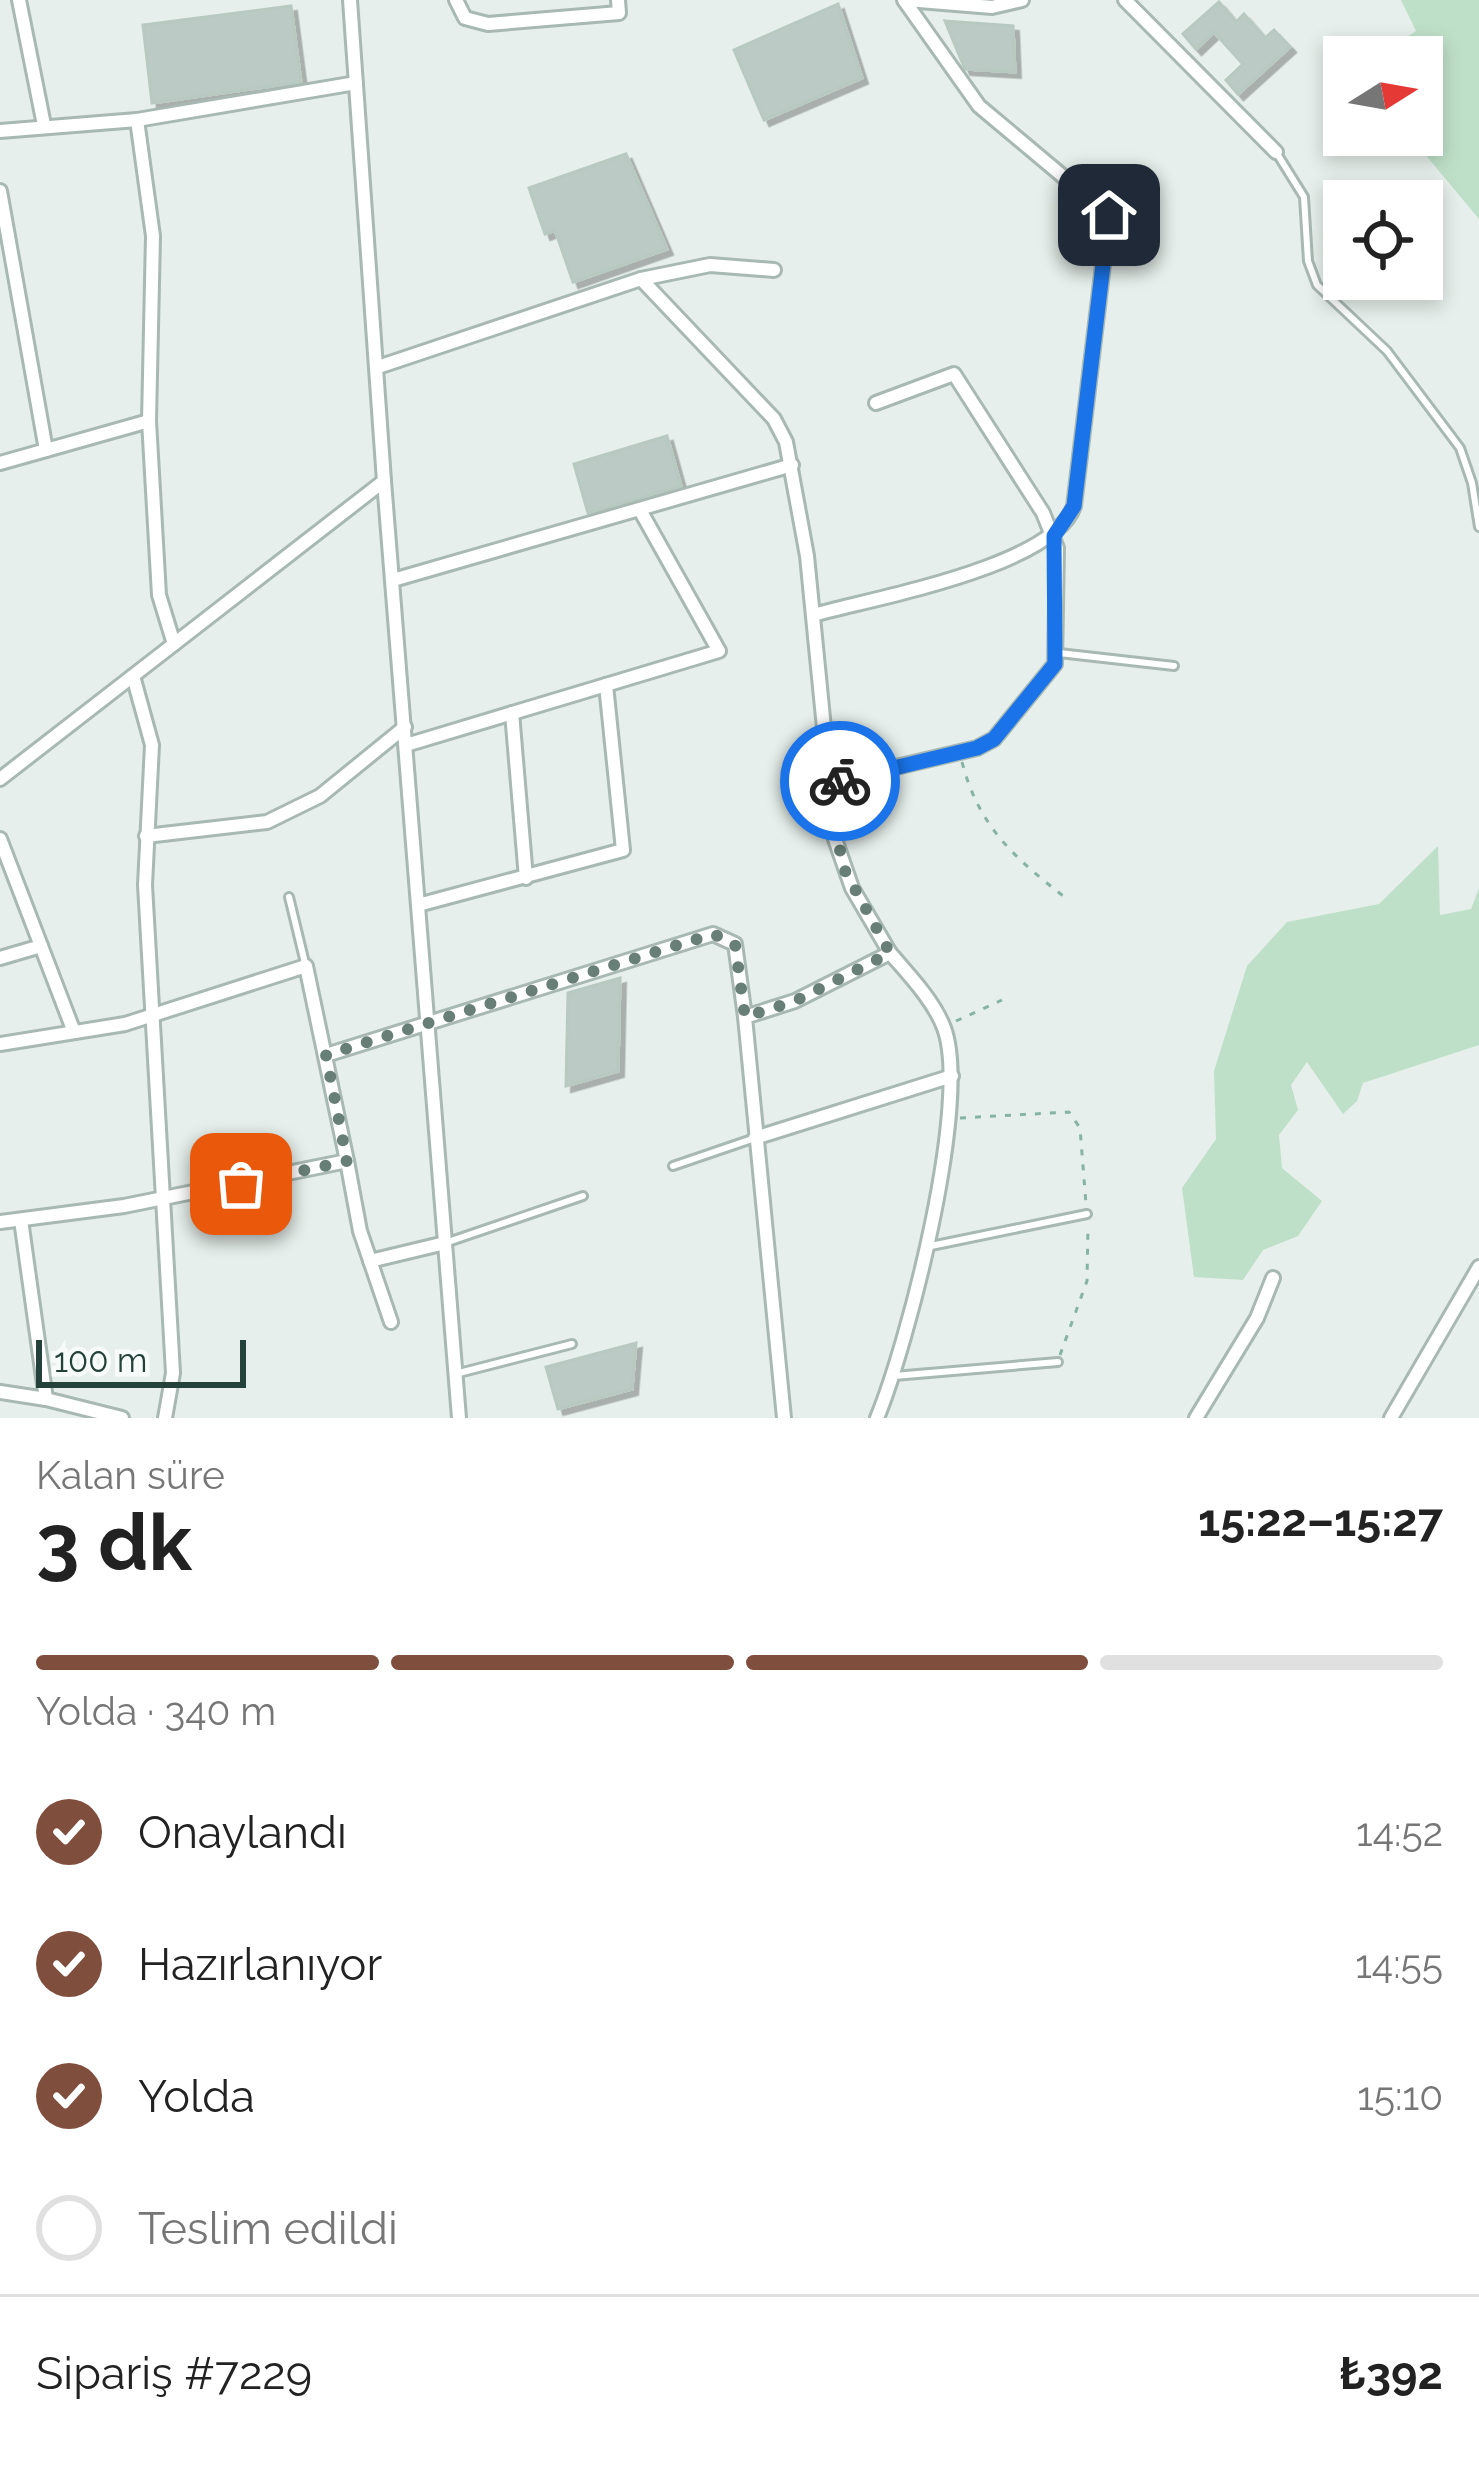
<!DOCTYPE html>
<html lang="tr">
<meta charset="utf-8">
<style>
:root{--surface:#fff;--page:#f6f6f6;--text:#222;--muted:#767676;--line:#e0e0e0;--accent:#804e3d}
body{margin:0;font-family:Raleway,sans-serif;background:var(--page);color:var(--text);height:100vh;display:flex;flex-direction:column;font-size:45px;white-space:nowrap}
*{box-sizing:border-box;margin:0}
p{font-size:39px;color:var(--muted)}
.icon{flex:none;width:66px;height:66px;fill:none;stroke:currentColor;stroke-width:2;stroke-linecap:round;stroke-linejoin:round}
.map{position:relative;height:1418px;overflow:hidden}
.sheet{display:flex;flex-direction:column;background:var(--surface);flex:1}
.sheet>*{flex:none}
.needle{width:78px;rotate:79deg}
.buttons{position:absolute;left:1323px;top:36px;display:grid;gap:24px}
.buttons a{display:grid;place-items:center;width:120px;height:120px;border-radius:0px;background:var(--surface);box-shadow:0 6px 18px #0003;font-size:60px}
.scale{position:absolute;left:36px;bottom:30px;width:210px;box-sizing:border-box;padding-left:12px;border:6px solid #24423a;border-top:0;font-size:33px;line-height:42px;white-space:nowrap;color:#24423a;-webkit-text-stroke:9px #f7fbf9;paint-order:stroke}
.pin{position:absolute;display:grid;place-items:center;width:102px;height:102px;color:#fff;margin:-51px;border-radius:24px;box-shadow:0 6px 18px #0006}
.courier{position:absolute;display:grid;place-items:center;width:120px;height:120px;margin:-60px;border:9px solid #1a73e8;border-radius:50%;background:#fff;color:#222;box-shadow:0 3px 15px #0007}
.head em{font-style:normal;font-weight:700}
.head div{display:flex;flex-direction:column-reverse}
.head{display:flex;align-items:center;justify-content:space-between;height:204px;padding:0 36px}
h1{font-size:78px;font-weight:700;line-height:90px}
.bar{display:grid;grid-template-columns:repeat(4,1fr);gap:18px 12px;align-content:center;height:144px;padding:0 36px}
.bar i{height:15px;border-radius:9px;background:var(--line)}
.bar .active{background:var(--accent)}
.bar p{grid-column:span 4}
.line{display:flex;align-items:center;gap:30px;padding:0 36px;border-top:3px solid var(--line)}
.line div{flex:1}
ol{padding:0 36px;list-style:none}
li{display:flex;align-items:center;gap:36px;height:132px}
li p{margin-inline-start:auto}
li .icon{padding:12px;border-radius:50%;background:var(--accent);color:#fff;stroke-width:4}
li:last-child{color:var(--muted)}
li i{width:66px;height:66px;border:6px solid var(--line);border-radius:50%}
.map>svg:first-child{display:block}
.green{fill:#bfe0c8}
.building{fill:#bbcac4;stroke:#b8c9c2;stroke-width:3;filter:url(#shadow)}
.lines{fill:none;stroke-linecap:round;stroke-linejoin:round}
.lane-casing{stroke:#a8b8b2;stroke-width:12}
.street-casing{stroke:#a8b8b2;stroke-width:18}
.path{stroke:#86b3a5;stroke-width:3;stroke-dasharray:6 9;stroke-linecap:butt}
.lane{stroke:#fff;stroke-width:6}
.street{stroke:#fff;stroke-width:12}
.done{stroke:#687f78;stroke-width:12;stroke-dasharray:0 21.6}
.route{stroke:#1a73e8;stroke-width:15}
</style>
<div class="map">
<svg width="1479" height="1418" viewBox="0 0 1479 1418">
<defs>
<filter id="shadow"><feDropShadow dx="5.5" dy="5.5" stdDeviation="0" flood-color="#0004"/></filter>
</defs>
<rect width="100%" height="100%" fill="#e6efeb"/>
<g class="green">
<path d="M1401 0H1479V219L1409 135H1422V57H1345L1350 45 1385 51 1416 31Z"/>
<path d="M1438 846 1440 915 1471 909 1479 888V1045L1363 1083 1357 1101 1343 1114 1307 1062 1291 1085 1298 1110 1279 1135 1282 1168 1322 1201 1298 1236 1263 1250 1243 1280 1194 1277 1182 1188 1216 1139 1214 1071 1247 966 1287 922 1379 904Z"/>
</g>
<g class="building">
<path d="M1219 2 1236 22 1244 14 1265 38 1274 30 1290 47 1238 94 1226 80 1243 64 1214 32 1196 49 1183 34Z"/>
<path d="M838 4 862 78 764 120 734 50Z"/>
<path d="M291 6 301 82 152 103 143 25Z"/>
<path d="M945 21 1013 26 1015 72 965 69Z"/>
<path d="M626 154 667 249 573 282 555 230 545 234 529 188Z"/>
<path d="M667 436 681 486 588 513 574 464Z"/>
<path d="M620 978 618 1071 566 1086 568 993Z"/>
<path d="M636 1343 632 1389 558 1409 546 1367Z"/>
</g>
<g class="lines">
<g class="lane-casing">
<g id="lane">
<path d="M1276 152 1304 197 1308 261 1317 285 1387 351 1460 448 1472 483 1479 527"/>
<path d="M1059 653 1174 666"/>
<path d="M289 897 305 963"/>
<path d="M673 1166 752 1139"/>
<path d="M445 1243 583 1196"/>
<path d="M926 1247 1087 1214"/>
<path d="M459 1373 572 1344"/>
<path d="M894 1376 1058 1362"/>
</g>
</g>
<g class="street-casing">
<g id="street">
<path d="M19 0 44 125"/>
<path d="M350 0 384 481"/>
<path d="M456 0 465 18 488 24 619 13 618 0"/>
<path d="M907 0 992 7 1022 0"/>
<path d="M1125 0 1276 152"/>
<path d="M137 120 356 83"/>
<path d="M0 131 137 120 153 236 149 421"/>
<path d="M0 191 46 450"/>
<path d="M641 279 710 265 774 270"/>
<path d="M378 367 641 279 774 419 786 442 807 556 835 839 852 888 890 953"/>
<path d="M0 463 149 421 159 595 174 644 0 779"/>
<path d="M393 580 792 465"/>
<path d="M813 615C873 598 1053 567 1074 506L1109 215 979 106 904 0"/>
<path d="M174 644 384 481 459 1418"/>
<path d="M133 676 152 745 145 885 173 1373 165 1418"/>
<path d="M512 713 526 878"/>
<path d="M406 745 719 651 640 510"/>
<path d="M828 783 977 748 994 739 1055 664 1057 548 1043 513 954 374 876 403"/>
<path d="M146 836 267 822 320 796 405 727"/>
<path d="M0 839 74 1032"/>
<path d="M418 905 623 850 606 685"/>
<path d="M0 958 41 946"/>
<path d="M0 1044 125 1024 306 966 347 1161 124 1206 0 1222"/>
<path d="M326 1055 713 934 735 944 745 1017"/>
<path d="M755 1138 952 1076"/>
<path d="M347 1161 360 1231 391 1322"/>
<path d="M370 1261 445 1243"/>
<path d="M0 1392 46 1399 21 1220"/>
<path d="M46 1399 122 1418"/>
<path d="M784 1418 745 1017 795 1001 890 953C909 975 934 1001 944 1028 971 1101 908 1343 877 1418"/>
<path d="M1196 1418 1257 1318 1273 1278"/>
<path d="M1391 1418 1479 1267"/>
</g>
</g>
<g class="path">
<path d="M962 762C979 828 1016 859 1067 899"/>
<path d="M956 1021 1002 1000"/>
<path d="M960 1118 1069 1112 1080 1128 1086 1204"/>
<path d="M1060 1355 1087 1281 1088 1226"/>
</g>
<use href="#lane" class="lane"/>
<use href="#street" class="street"/>
</g>
<g class="lines">
<path class="done" d="M241 1184 347 1161 326 1055 713 934 735 944 745 1017 795 1001 890 953 843 867 828 783 840 781"/>
<path class="route" d="M840 781 977 748 994 739 1055 664 1054 536 1074 506 1109 215"/>
</g>
</svg>
<div class="buttons">
<a><svg class="needle" viewBox="-14 -14 28 28"><path d="M0-13l5 13h-10z" fill="#e53935"/><path d="M0 13l5-13h-10z" fill="#767676"/></svg></a>
<a><svg class="icon" aria-label="locate" viewBox="0 0 24 24"><circle cx="12" cy="12" r="6"/><path d="M12 2v4M12 18v4M2 12h4M18 12h4"/></svg></a>
</div>
<div class="scale">100 m</div>
<div class="pin" style="left:241px;top:1184px;background:#ea580c"><svg class="icon" aria-label="bag" viewBox="0 0 24 24"><path d="M5 8h14l-1 12H6zM9 8a3 3 0 0 1 6 0"/></svg></div>
<div class="pin" style="left:1109px;top:215px;background:#1f2937"><svg class="icon" aria-label="home" viewBox="0 0 24 24"><path d="M3 11l9-7 9 7M6 9v11h12V9"/></svg></div>
<div class="courier" style="left:840px;top:781px"><svg class="icon" aria-label="bike" viewBox="0 0 24 24"><circle cx="6" cy="16" r="4"/><circle cx="18" cy="16" r="4"/><path d="M6 16l4-8h5l3 8M10 8l3 8H6M13 5h3"/></svg></div>
</div>
<section class="sheet">
<div class="head"><div><h1>3 dk</h1><p>Kalan süre</p></div><em>15:22–15:27</em></div>
<div class="bar"><i class="active"></i><i class="active"></i><i class="active"></i><i></i><p>Yolda · 340 m</p></div>
<ol>
<li><svg class="icon" aria-label="check" viewBox="0 0 24 24"><path d="M5 12l5 5 9-10"/></svg>Onaylandı<p>14:52</p></li>
<li><svg class="icon" aria-label="check" viewBox="0 0 24 24"><path d="M5 12l5 5 9-10"/></svg>Hazırlanıyor<p>14:55</p></li>
<li><svg class="icon" aria-label="check" viewBox="0 0 24 24"><path d="M5 12l5 5 9-10"/></svg>Yolda<p>15:10</p></li>
<li><i></i>Teslim edildi</li>
</ol>
<div class="line" style="height:156px"><div>Sipariş #7229</div><b>₺392</b></div>
</section>
